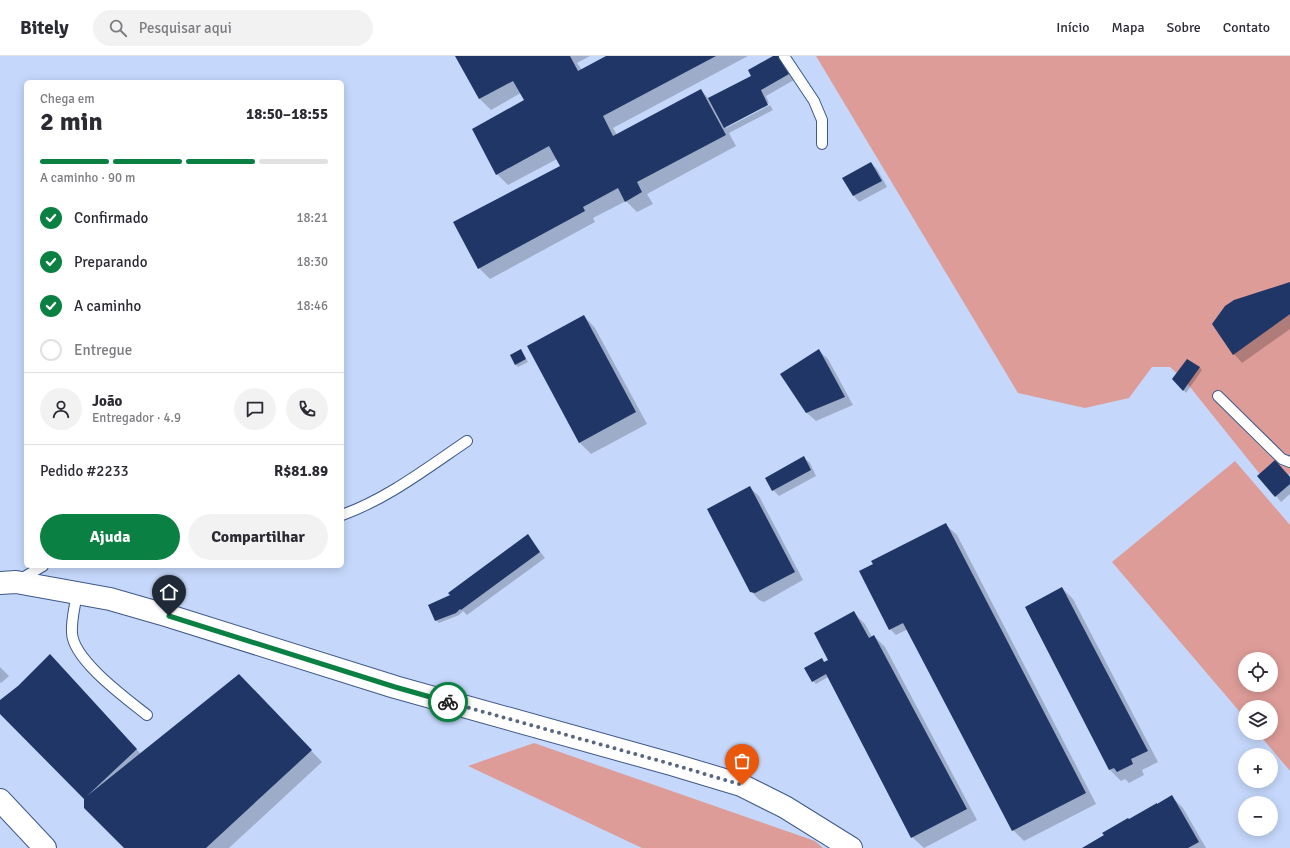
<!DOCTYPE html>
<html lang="pt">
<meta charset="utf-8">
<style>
:root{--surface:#fff;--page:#f2f2f3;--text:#2b2b33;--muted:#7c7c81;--line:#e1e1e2;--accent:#0b8043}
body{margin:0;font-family:Signika,sans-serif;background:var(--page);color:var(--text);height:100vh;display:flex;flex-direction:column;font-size:15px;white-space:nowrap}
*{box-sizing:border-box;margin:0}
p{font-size:13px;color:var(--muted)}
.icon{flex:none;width:22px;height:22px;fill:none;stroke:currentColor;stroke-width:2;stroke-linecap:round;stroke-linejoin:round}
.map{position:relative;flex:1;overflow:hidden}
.panel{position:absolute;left:24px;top:24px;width:320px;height:488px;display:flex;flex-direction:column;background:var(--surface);border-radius:6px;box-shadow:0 2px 10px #0003}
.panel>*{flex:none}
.fabs{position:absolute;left:1238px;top:596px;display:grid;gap:8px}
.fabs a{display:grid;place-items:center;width:40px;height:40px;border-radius:50%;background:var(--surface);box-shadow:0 2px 10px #0003;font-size:20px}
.pin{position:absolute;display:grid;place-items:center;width:34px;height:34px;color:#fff;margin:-41px -17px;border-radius:50% 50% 50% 0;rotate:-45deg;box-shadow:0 0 4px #0007}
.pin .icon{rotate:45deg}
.courier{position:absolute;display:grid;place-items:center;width:40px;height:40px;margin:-20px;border:3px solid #0b8043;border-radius:50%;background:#fff;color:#222;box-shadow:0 1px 5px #0007}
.overview em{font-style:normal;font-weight:800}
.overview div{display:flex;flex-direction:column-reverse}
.overview{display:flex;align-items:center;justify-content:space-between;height:68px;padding:0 16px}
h1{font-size:26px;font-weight:800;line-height:30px}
.bar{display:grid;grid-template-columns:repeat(4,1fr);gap:6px 4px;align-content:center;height:48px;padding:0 16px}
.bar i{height:5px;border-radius:3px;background:var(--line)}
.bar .on{background:var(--accent)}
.bar p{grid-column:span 4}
.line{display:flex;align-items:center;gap:10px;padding:0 16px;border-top:1px solid var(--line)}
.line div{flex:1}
.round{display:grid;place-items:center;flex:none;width:42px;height:42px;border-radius:21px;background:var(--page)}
ol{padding:0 16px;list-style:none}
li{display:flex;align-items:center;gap:12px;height:44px}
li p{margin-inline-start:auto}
li .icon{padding:4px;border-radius:50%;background:var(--accent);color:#fff;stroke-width:4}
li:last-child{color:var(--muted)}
li i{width:22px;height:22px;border:2px solid var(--line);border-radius:50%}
.button{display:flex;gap:8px;margin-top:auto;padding:8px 16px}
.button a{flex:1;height:46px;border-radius:24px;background:var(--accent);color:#fff;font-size:16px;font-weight:800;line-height:46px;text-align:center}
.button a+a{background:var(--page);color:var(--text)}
header{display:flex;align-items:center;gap:24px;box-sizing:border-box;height:56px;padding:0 20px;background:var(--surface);border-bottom:1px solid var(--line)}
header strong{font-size:19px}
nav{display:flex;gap:22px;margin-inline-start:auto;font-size:14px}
.search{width:280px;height:36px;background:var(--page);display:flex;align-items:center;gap:10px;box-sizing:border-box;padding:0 14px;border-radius:22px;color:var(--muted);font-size:15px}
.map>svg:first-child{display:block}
.green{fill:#dd9c98;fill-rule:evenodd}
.shadow{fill:#0003}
.building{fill:#1f3666}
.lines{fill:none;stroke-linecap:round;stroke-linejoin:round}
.lane-casing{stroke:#3e588a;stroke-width:12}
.secondary-casing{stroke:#3e588a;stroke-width:24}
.highway-casing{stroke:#3e588a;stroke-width:24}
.lane{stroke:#fff;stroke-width:10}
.secondary{stroke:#fff;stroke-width:22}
.highway{stroke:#fff;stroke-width:22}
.done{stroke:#586681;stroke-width:4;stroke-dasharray:0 7.2}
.route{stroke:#0b8043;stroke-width:5}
</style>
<header>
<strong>Bitely</strong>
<div class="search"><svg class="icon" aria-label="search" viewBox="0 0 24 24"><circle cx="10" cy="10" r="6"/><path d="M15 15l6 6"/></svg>Pesquisar aqui</div>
<nav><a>Início</a><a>Mapa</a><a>Sobre</a><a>Contato</a></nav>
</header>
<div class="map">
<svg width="1290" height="792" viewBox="0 0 1290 792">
<rect width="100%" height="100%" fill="#c5d8fb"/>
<g class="green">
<path d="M816 0H1290V418L1271 432 1186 326 1170 311H1152L1129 342 1085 352 1018 337Z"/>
<path d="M1235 405 1290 469V715L1258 677H1271V651H1245V662L1112 506ZM1245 603H1271V629H1245Z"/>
<path d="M534 687 815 785 823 792H642L468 710Z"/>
</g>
<g class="shadow">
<path d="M456 0H590L577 7 582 14 608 0H748L613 72 617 79 701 34 709 43 752 20 775 0H779L783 4 794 24 766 40 769 47 726 69V72L770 49 773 54 729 77 736 90 647 138 653 148 637 156 626 145 593 162 595 166 490 223 479 212 561 110 557 103 508 129 497 118 525 45 521 37 491 54 480 43Z"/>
<path d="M871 107 877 113 887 131 859 146 854 140 844 122Z"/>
<path d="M1290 228V273L1242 307 1234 298Z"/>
<path d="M584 260 595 272 647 368 591 398 579 386Z"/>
<path d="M521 294 528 306 518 311 516 309Z"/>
<path d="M819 295 828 303 853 349 816 365 807 357 781 319Z"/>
<path d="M1199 311 1202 314 1186 337 1174 323Z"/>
<path d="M804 402 810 407 816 420 779 440 773 434Z"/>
<path d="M1275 405 1290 421V438L1281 446 1276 440Z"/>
<path d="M750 432 759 440 803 524 764 546 759 544 751 535Z"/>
<path d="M945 468 957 479 1096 748 1024 785 1013 774 908 573 896 579 890 573Z"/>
<path d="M528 480 545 502 467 559 463 555 459 559 439 567 436 564 453 543Z"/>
<path d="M1062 532 1073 543 1158 706 1142 714 1144 719 1129 727 1125 723 1121 725 1110 714 1026 552Z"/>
<path d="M854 557 865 568 872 581 874 580 885 591 977 764 924 792 912 781 828 621 816 628 813 625 821 603 824 607 830 604Z"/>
<path d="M0 611 9 620 1 627 0 626Z"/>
<path d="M61 611 141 698 250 631 322 706 229 792H126L85 742 0 657V646Z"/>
<path d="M1172 741 1183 752 1206 792H1084L1129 764Z"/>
</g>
<g class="building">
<path d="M455 0H570L578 15 606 0H716L603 60 613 80 701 33 726 79 637 126 642 136 625 146 618 132 583 151 585 155 478 213 453 166 560 110 549 90 496 119 472 73 524 44 513 25 479 43Z"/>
<path d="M773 0H779L789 18 761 34 768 49 724 72 708 42 751 20 748 14Z"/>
<path d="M871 106 882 125 853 140 842 122Z"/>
<path d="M1290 226V258L1233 299 1212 268 1225 250 1234 244Z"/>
<path d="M584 259 636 356 579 387 527 290Z"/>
<path d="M521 293 526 303 515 309 510 299Z"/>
<path d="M819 293 845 341 806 357 780 318Z"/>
<path d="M1187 303 1200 311 1183 335 1172 323Z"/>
<path d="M804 400 811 414 772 435 765 422Z"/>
<path d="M1275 404 1290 421V428L1275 441 1257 420Z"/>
<path d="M750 430 795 516 755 537 750 536 707 453Z"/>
<path d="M946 467 1086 737 1012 775 903 567 889 574 859 515 873 508 871 505Z"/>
<path d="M528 478 540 496 461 554 460 553 456 557 435 565 428 549 450 539 448 537Z"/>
<path d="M1062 531 1148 695 1131 703 1133 708 1117 716 1114 712 1109 714 1025 551Z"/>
<path d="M854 555 869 582 874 579 967 753 911 782 826 618 812 626 804 612 822 602 824 606 828 604 814 577Z"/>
<path d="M50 598 137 693 87 740 239 618 312 694 206 792H124L84 752V743L0 658V644L18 630Z"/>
<path d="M1172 739 1199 786 1188 792H1082L1104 779 1102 777 1128 762 1129 763 1157 747V748Z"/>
</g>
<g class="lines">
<g class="lane-casing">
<g id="lane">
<path d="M784 0 814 45 822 64V88"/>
<path d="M1218 340 1282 403 1290 406"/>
<path d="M342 459C387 443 427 412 467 385"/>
<path d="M19 524 43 510"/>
<path d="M77 537C75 550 71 564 72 577 73 604 127 643 147 659"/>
</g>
</g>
<g class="secondary-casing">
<path id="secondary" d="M0 744 45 792"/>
</g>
<g class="highway-casing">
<path id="highway" d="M0 527 16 526 110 543 169 560 395 631 671 708 741 729 785 751 851 792"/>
</g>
<use href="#lane" class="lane"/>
<use href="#secondary" class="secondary"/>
<use href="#highway" class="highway"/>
</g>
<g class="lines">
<path class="done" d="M448 646 671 708 742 729"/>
<path class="route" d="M169 560 395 631 448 646"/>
</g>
</svg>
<div class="fabs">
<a><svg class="icon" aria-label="locate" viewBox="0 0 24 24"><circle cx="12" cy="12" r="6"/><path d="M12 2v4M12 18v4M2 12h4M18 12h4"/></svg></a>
<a><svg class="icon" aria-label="layers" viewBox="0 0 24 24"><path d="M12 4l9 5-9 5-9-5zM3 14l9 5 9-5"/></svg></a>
<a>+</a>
<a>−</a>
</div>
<div class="pin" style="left:742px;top:729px;background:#ea580c"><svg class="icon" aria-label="bag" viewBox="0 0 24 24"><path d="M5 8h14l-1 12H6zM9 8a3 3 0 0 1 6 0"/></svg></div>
<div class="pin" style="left:169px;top:560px;background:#1f2937"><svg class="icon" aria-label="home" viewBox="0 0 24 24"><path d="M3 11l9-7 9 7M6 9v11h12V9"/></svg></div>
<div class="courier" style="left:448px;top:646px"><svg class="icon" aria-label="bike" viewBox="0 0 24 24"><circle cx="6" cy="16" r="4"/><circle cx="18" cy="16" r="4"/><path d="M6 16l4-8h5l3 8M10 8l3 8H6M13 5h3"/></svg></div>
<section class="panel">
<div class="overview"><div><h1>2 min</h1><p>Chega em</p></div><em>18:50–18:55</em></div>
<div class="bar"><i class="on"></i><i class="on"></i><i class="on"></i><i></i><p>A caminho · 90 m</p></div>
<ol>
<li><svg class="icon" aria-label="check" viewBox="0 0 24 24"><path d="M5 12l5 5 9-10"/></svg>Confirmado<p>18:21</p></li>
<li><svg class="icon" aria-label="check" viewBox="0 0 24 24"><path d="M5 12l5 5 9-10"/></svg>Preparando<p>18:30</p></li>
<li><svg class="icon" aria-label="check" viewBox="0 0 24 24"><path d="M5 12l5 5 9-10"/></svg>A caminho<p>18:46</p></li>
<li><i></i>Entregue</li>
</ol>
<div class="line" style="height:72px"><a class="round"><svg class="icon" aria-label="person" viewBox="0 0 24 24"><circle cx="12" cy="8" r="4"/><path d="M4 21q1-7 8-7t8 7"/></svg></a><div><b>João</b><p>Entregador · 4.9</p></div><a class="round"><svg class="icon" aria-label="chat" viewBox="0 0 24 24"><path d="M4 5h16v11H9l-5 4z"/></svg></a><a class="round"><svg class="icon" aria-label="phone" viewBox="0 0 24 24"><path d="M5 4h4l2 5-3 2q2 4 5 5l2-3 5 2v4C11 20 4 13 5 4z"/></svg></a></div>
<div class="line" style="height:52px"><div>Pedido #2233</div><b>R$81.89</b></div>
<div class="button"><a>Ajuda</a><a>Compartilhar</a></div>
</section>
</div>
